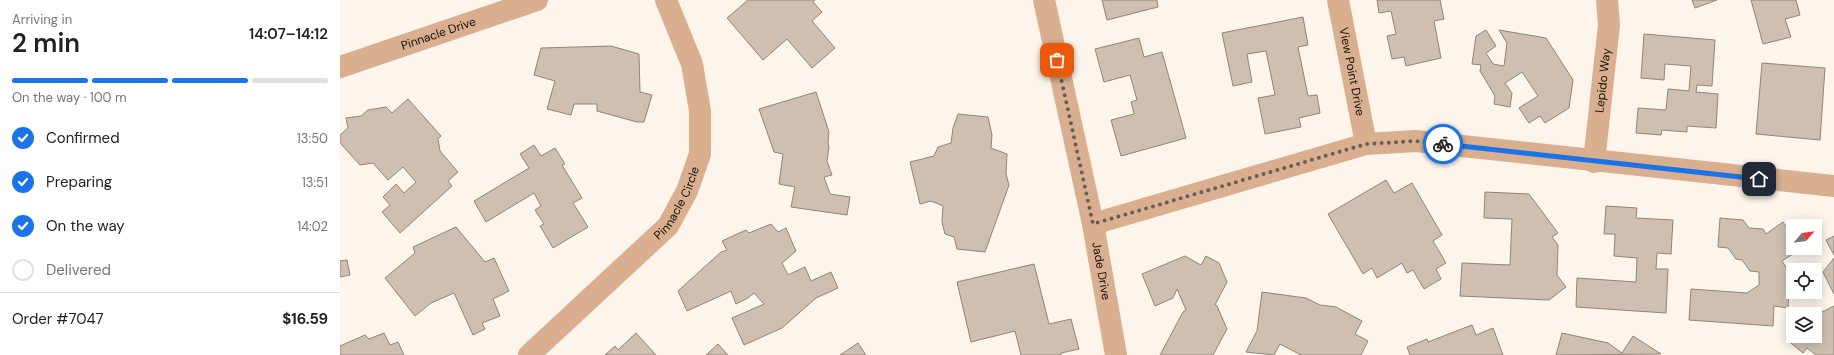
<!DOCTYPE html>
<meta charset="utf-8">
<style>
:root{--surface:#fff;--page:#f2f2f2;--text:#222;--muted:#767676;--line:#e0e0e0;--accent:#1a73e8}
body{margin:0;font-family:"DM Sans",sans-serif;background:var(--page);color:var(--text);height:100vh;display:flex;flex-direction:column;font-size:15px;white-space:nowrap}
*{box-sizing:border-box;margin:0}
p{font-size:13px;color:var(--muted)}
.icon{flex:none;width:22px;height:22px;fill:none;stroke:currentColor;stroke-width:2;stroke-linecap:round;stroke-linejoin:round}
.map{position:relative;flex:1;overflow:hidden}
.details{display:flex;flex-direction:column;background:var(--surface);width:340px}
.details>*{flex:none}
.needle{width:26px;rotate:62deg}
.tools{position:absolute;left:1446px;top:219px;display:grid;gap:8px}
.tools a{display:grid;place-items:center;width:36px;height:36px;border-radius:0px;background:var(--surface);box-shadow:0 2px 10px #0003;font-size:20px}
.pin{position:absolute;display:grid;place-items:center;width:34px;height:34px;color:#fff;margin:-17px;border-radius:8px;box-shadow:0 2px 6px #0006}
.courier{position:absolute;display:grid;place-items:center;width:40px;height:40px;margin:-20px;border:3px solid #1a73e8;border-radius:50%;background:#fff;color:#222;box-shadow:0 1px 5px #0007}
.head em{font-style:normal;font-weight:600}
.head div{display:flex;flex-direction:column-reverse}
.head{display:flex;align-items:center;justify-content:space-between;height:68px;padding:0 12px}
h1{font-size:26px;font-weight:600;line-height:30px}
.bar{display:grid;grid-template-columns:repeat(4,1fr);gap:6px 4px;align-content:center;height:48px;padding:0 12px}
.bar i{height:5px;border-radius:3px;background:var(--line)}
.bar .current{background:var(--accent)}
.bar p{grid-column:span 4}
.line{display:flex;align-items:center;gap:10px;padding:0 12px;border-top:1px solid var(--line)}
.line div{flex:1}
ol{padding:0 12px;list-style:none}
li{display:flex;align-items:center;gap:12px;height:44px}
li p{margin-inline-start:auto}
li .icon{padding:4px;border-radius:50%;background:var(--accent);color:#fff;stroke-width:4}
li:last-child{color:var(--muted)}
li i{width:22px;height:22px;border:2px solid var(--line);border-radius:50%}
main{display:flex;flex:1;min-height:0}
.map>svg:first-child{display:block}
.building{fill:#cebfb1;stroke:#928476}
.lines{fill:none;stroke-linecap:round;stroke-linejoin:round}
.street{stroke:#d9af8f;stroke-width:22}
.done{stroke:#665f59;stroke-width:4;stroke-dasharray:0 7.2}
.route{stroke:#1a73e8;stroke-width:5}
.labels{text-anchor:middle;dominant-baseline:central;stroke-width:3;stroke-linejoin:round;paint-order:stroke}
.street-label{font-size:12px;fill:#140f0a;stroke:#fff}
</style>
<main>
<section class="details">
<div class="head"><div><h1>2 min</h1><p>Arriving in</p></div><em>14:07–14:12</em></div>
<div class="bar"><i class="current"></i><i class="current"></i><i class="current"></i><i></i><p>On the way · 100 m</p></div>
<ol>
<li><svg class="icon" aria-label="check" viewBox="0 0 24 24"><path d="M5 12l5 5 9-10"/></svg>Confirmed<p>13:50</p></li>
<li><svg class="icon" aria-label="check" viewBox="0 0 24 24"><path d="M5 12l5 5 9-10"/></svg>Preparing<p>13:51</p></li>
<li><svg class="icon" aria-label="check" viewBox="0 0 24 24"><path d="M5 12l5 5 9-10"/></svg>On the way<p>14:02</p></li>
<li><i></i>Delivered</li>
</ol>
<div class="line" style="height:52px"><div>Order #7047</div><b>$16.59</b></div>
</section>
<div class="map">
<svg width="1494" height="355" viewBox="0 0 1494 355">
<rect width="100%" height="100%" fill="#fdf4eb"/>
<g class="building">
<path d="M408 0H475L473 2 482 12 472 21 495 48 472 68 447 39 423 60 387 18Z"/>
<path d="M762 0H817L818 7 767 20Z"/>
<path d="M1037 0H1100L1104 19 1094 21 1101 58 1066 66 1064 57 1052 59 1047 36 1056 34 1051 11 1039 13Z"/>
<path d="M1352 0H1377L1355 8Z"/>
<path d="M1411 0H1456L1460 15 1445 19 1451 37 1423 44Z"/>
<path d="M963 17 968 45 958 47 968 96 977 95 980 113 959 118 961 127 925 134 918 98 935 95 926 51 907 54 912 82 893 86 882 33Z"/>
<path d="M1146 30 1156 46 1146 53 1153 64 1164 66 1167 43 1159 30 1206 38 1233 80 1229 108 1205 123 1200 116 1189 123 1179 108 1198 96 1182 72 1165 83 1172 93 1170 107 1154 104 1155 96 1140 71 1141 65 1132 64 1136 36Z"/>
<path d="M1304 34 1375 40 1372 86 1357 85 1356 92 1378 94 1376 128 1347 126V132L1322 130 1321 135 1296 133 1298 108 1326 110 1328 89 1349 91 1351 66 1325 64 1324 80 1301 78Z"/>
<path d="M799 38 804 57 822 52 846 138 781 156 771 120 794 114 791 102 797 100 790 75 764 82 755 49Z"/>
<path d="M271 46 299 54 300 92 312 95 304 122H297L257 111V104H234L231 115 207 109 215 81 194 75 201 48Z"/>
<path d="M1422 63 1485 68 1480 140 1416 134Z"/>
<path d="M476 92 489 132 488 142 489 147 487 161 492 175 484 177 490 194 510 197 507 215 451 207 455 187 439 184 443 154 434 152 419 109Z"/>
<path d="M68 99 101 136 98 139 100 151 118 172 108 181 112 186 60 233 42 212 50 205 43 197 56 184 64 193 76 182 63 167 48 180 33 163 20 165 0 143V135L8 128 6 118 21 116 28 110 46 107 52 113Z"/>
<path d="M618 114 648 117 652 135 651 148 667 154 666 174 669 185 645 252 617 249 614 237 605 234 602 222 603 206 591 201 580 204 570 162 594 156 598 147 611 143 613 128Z"/>
<path d="M194 145 201 156 215 148 225 164 222 165 242 198 233 203 248 227 213 248 200 226 204 224 195 210 201 206 194 193 146 222 134 201 189 168 180 154Z"/>
<path d="M1046 180 1054 193 1072 183 1102 235 1093 241 1106 263 1096 269 1101 279 1084 289 1073 270 1067 273 1062 263 1037 278 1032 268 1023 274 988 214Z"/>
<path d="M1145 192 1189 194 1218 233 1212 237 1218 245 1217 275 1226 287 1209 300 1120 296 1122 263 1170 265 1172 219 1144 218Z"/>
<path d="M1266 206 1297 208 1296 218 1333 220 1331 254 1317 253 1316 269H1328L1326 313 1236 307 1237 278 1296 282 1297 258 1274 256 1275 234H1264Z"/>
<path d="M1380 218 1403 220 1409 228 1423 229 1426 234 1443 222 1453 237V254L1442 261 1450 274 1448 308 1434 306 1433 326 1349 320 1351 289 1407 293 1419 285V272L1410 271 1402 260 1396 259 1388 248 1378 247Z"/>
<path d="M431 224 438 232 446 228 456 251 442 263 448 275 465 267 471 281 491 272 498 288 476 298 442 328 404 345 392 318 424 304 414 293 408 298 396 304 391 291 347 311 338 291 381 252 387 250 382 241 406 230 409 233Z"/>
<path d="M116 227 145 262 154 258 169 291 153 299 160 316 142 323 145 329 133 335 114 293 91 303 75 316 45 278 75 253 73 247Z"/>
<path d="M1494 236V255L1486 240Z"/>
<path d="M845 256 861 265 866 256 879 263 887 282 875 305 877 306 887 329 873 355H820L843 312 846 310 837 289 833 298 815 306 802 274Z"/>
<path d="M1494 258V294L1483 272Z"/>
<path d="M7 260 10 275 0 277V261Z"/>
<path d="M694 264 709 324 731 319 739 349 721 353V355H681L675 331 631 342 617 282Z"/>
<path d="M922 292 966 298 980 305 996 307 1022 321 1015 334 1028 341 1021 355H961L940 344 934 355 906 352 917 331Z"/>
<path d="M1494 306V355H1476L1467 348 1463 353 1446 339 1453 331V336H1475V314H1466L1472 307 1480 313Z"/>
<path d="M1132 325 1136 335 1153 328 1163 355H1070L1067 347 1087 339 1088 342Z"/>
<path d="M44 333 50 345 58 342 64 355H0V346L25 335 29 339Z"/>
<path d="M296 333 316 355H265L275 346 278 350Z"/>
<path d="M1222 333 1268 343 1282 353 1293 336 1321 354 1216 355Z"/>
<path d="M518 343 526 355H500Z"/>
<path d="M378 344 388 355H366Z"/>
</g>
<g class="lines">
<g class="street">
<path id="s1" d="M704 0 753 224 776 355"/>
<path id="s2" d="M998 0 1026 144"/>
<path id="s3" d="M0 67 197 0"/>
<path id="s4" d="M1254 162 1269 25 1267 0"/>
<path d="M753 224 1026 144 1076 141 1494 186"/>
<path id="s5" d="M189 355 328 226 347 191 360 154V111L352 64 326 0"/>
</g>
</g>
<g class="lines">
<path class="done" d="M717 60 753 224 1026 144 1076 141 1103 144"/>
<path class="route" d="M1103 144 1419 179"/>
</g>
<g class="labels">
<g class="street-label">
<text stroke="none"><textPath href="#s3" startOffset="104">Pinnacle Drive</textPath></text>
<text stroke="none"><textPath href="#s2" startOffset="73">View Point Drive</textPath></text>
<text stroke="none"><textPath href="#s4" startOffset="82">Lepido Way</textPath></text>
<text stroke="none"><textPath href="#s5" startOffset="214">Pinnacle Circle</textPath></text>
<text stroke="none"><textPath href="#s1" startOffset="277">Jade Drive</textPath></text>
</g>
</g>
</svg>
<div class="tools">
<a><svg class="needle" viewBox="-14 -14 28 28"><path d="M0-13l5 13h-10z" fill="#e53935"/><path d="M0 13l5-13h-10z" fill="#767676"/></svg></a>
<a><svg class="icon" aria-label="locate" viewBox="0 0 24 24"><circle cx="12" cy="12" r="6"/><path d="M12 2v4M12 18v4M2 12h4M18 12h4"/></svg></a>
<a><svg class="icon" aria-label="layers" viewBox="0 0 24 24"><path d="M12 4l9 5-9 5-9-5zM3 14l9 5 9-5"/></svg></a>
</div>
<div class="pin" style="left:717px;top:60px;background:#ea580c"><svg class="icon" aria-label="bag" viewBox="0 0 24 24"><path d="M5 8h14l-1 12H6zM9 8a3 3 0 0 1 6 0"/></svg></div>
<div class="pin" style="left:1419px;top:179px;background:#1f2937"><svg class="icon" aria-label="home" viewBox="0 0 24 24"><path d="M3 11l9-7 9 7M6 9v11h12V9"/></svg></div>
<div class="courier" style="left:1103px;top:144px"><svg class="icon" aria-label="bike" viewBox="0 0 24 24"><circle cx="6" cy="16" r="4"/><circle cx="18" cy="16" r="4"/><path d="M6 16l4-8h5l3 8M10 8l3 8H6M13 5h3"/></svg></div>
</div>
</main>
